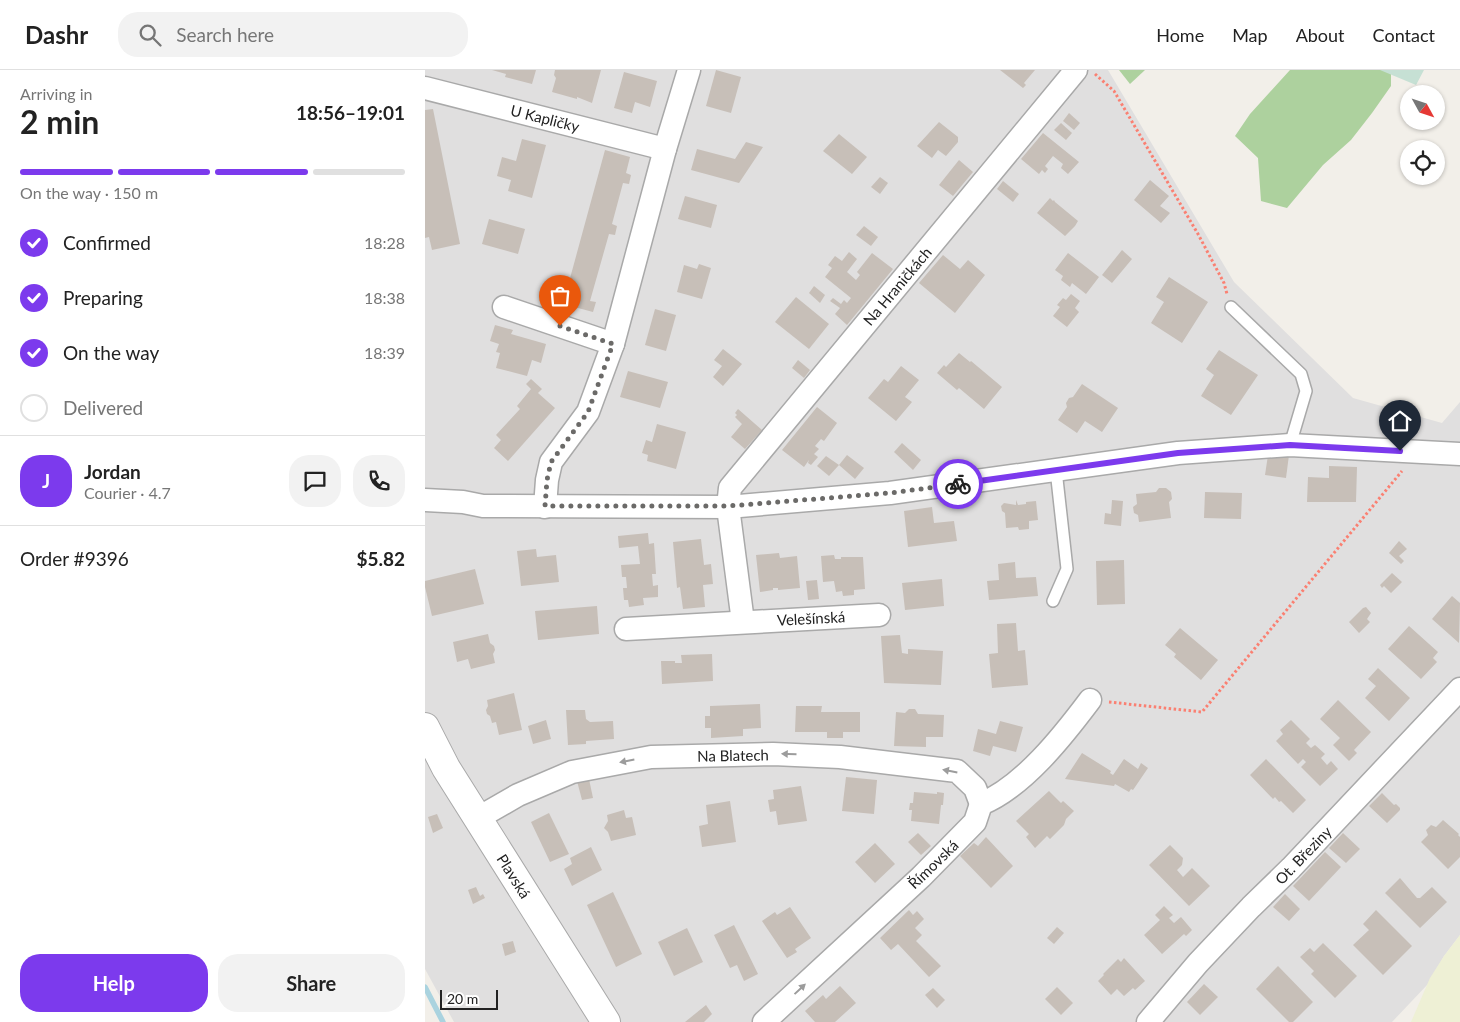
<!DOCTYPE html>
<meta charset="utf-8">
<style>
:root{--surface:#fff;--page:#f2f2f2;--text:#222;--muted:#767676;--line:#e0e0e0;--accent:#7c3aed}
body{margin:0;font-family:Lato,sans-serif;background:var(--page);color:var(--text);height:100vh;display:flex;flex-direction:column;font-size:19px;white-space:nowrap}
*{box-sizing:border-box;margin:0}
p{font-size:16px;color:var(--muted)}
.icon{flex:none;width:28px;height:28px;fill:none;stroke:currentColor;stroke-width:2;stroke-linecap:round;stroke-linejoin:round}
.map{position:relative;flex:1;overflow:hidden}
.side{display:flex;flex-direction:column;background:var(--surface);width:425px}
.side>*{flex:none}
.needle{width:32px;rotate:130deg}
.controls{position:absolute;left:975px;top:15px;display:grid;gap:10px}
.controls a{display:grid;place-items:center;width:45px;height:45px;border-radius:50%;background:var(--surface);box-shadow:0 1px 4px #0004;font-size:25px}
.scale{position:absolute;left:15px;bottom:12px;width:58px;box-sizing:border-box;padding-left:5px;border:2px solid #222;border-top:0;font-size:14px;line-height:18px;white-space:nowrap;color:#222;-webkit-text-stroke:4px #fff;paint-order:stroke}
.pin{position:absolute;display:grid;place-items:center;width:42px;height:42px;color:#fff;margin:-51px -21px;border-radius:50% 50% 50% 0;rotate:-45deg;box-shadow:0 0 5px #0007}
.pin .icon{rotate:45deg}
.courier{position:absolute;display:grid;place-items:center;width:50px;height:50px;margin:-25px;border:4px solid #7c3aed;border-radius:50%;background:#fff;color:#222;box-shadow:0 1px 6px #0007}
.overview em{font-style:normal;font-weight:700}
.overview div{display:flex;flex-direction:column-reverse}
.overview{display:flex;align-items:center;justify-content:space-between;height:85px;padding:0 20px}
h1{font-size:32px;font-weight:700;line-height:38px}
.bar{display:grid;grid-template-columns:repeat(4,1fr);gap:8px 5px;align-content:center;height:60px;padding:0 20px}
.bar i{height:6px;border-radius:4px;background:var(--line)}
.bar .active{background:var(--accent)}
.bar p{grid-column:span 4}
.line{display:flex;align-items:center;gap:12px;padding:0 20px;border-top:1px solid var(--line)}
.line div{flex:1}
.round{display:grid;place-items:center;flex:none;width:52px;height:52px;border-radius:20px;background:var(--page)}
ol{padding:0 20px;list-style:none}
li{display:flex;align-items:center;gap:15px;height:55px}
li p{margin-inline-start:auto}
li .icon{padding:5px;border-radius:50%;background:var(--accent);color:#fff;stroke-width:4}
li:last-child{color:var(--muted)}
li i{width:28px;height:28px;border:2px solid var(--line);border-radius:50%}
.cta{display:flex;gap:10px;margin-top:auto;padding:10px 20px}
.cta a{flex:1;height:58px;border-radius:20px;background:var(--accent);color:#fff;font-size:20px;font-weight:700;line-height:58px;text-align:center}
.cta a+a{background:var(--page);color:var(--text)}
header{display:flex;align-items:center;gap:30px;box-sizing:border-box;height:70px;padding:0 25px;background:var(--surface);border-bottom:1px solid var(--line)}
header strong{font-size:24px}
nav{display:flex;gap:28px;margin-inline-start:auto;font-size:18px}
.search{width:350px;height:45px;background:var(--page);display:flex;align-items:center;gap:12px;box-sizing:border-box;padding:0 18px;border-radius:20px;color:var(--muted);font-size:19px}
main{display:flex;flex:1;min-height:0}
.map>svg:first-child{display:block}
.residential{fill:#e0dfdf}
.farmland{fill:#eef0d5}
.forest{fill:#add19e}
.wetland{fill:#c6e0d4}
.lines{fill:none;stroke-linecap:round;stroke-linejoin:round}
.stream{stroke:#aad3df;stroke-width:5.5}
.building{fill:#c7bfb8}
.service-casing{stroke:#a9a9a9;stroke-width:14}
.minor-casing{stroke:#a9a9a9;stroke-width:25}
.tertiary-casing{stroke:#a9a9a9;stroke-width:30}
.path{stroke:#fa8072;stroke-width:3;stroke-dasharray:2.5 2.5;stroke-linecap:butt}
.service{stroke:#fff;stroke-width:11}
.minor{stroke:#fff;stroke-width:22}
.tertiary{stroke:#fff;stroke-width:28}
.oneway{fill:#9c9c9c}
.done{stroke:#6b6a68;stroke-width:5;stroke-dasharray:0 9}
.route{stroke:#7c3aed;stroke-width:6}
.labels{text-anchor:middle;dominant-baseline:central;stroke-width:4;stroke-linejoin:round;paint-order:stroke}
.street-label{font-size:15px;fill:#222;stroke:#fff}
</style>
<header>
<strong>Dashr</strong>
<div class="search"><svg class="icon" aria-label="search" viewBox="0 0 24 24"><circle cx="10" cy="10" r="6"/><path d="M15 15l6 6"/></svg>Search here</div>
<nav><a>Home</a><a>Map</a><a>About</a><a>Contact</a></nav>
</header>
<main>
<section class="side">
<div class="overview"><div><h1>2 min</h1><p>Arriving in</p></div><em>18:56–19:01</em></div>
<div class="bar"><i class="active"></i><i class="active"></i><i class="active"></i><i></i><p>On the way · 150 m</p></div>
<ol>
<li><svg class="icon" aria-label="check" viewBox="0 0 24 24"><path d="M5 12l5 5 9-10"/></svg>Confirmed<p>18:28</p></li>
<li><svg class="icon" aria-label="check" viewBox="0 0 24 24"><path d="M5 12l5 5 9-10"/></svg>Preparing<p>18:38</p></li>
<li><svg class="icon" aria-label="check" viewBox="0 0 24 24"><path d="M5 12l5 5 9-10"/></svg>On the way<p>18:39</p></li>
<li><i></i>Delivered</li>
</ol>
<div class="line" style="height:90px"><b class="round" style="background:var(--accent);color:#fff">J</b><div><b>Jordan</b><p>Courier · 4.7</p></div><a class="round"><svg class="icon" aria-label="chat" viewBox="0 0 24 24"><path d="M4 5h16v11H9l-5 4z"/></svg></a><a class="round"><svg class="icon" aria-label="phone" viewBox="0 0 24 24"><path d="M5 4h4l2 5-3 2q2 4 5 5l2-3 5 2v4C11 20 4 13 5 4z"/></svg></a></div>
<div class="line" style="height:65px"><div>Order #9396</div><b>$5.82</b></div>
<div class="cta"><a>Help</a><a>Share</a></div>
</section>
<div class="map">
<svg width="1035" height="952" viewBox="0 0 1035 952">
<rect width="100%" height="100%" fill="#f2efe9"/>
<path class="residential" d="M0 0H683L809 212 928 328 1017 353 1035 332V865L1019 886 1003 914 967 952H29L0 899Z"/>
<path class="farmland" d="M1035 865V952H986L1005 908 1019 886Z"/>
<g class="forest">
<path d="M694 0H720L705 14Z"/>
<path d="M865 0H966V16L947 43 926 70 898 95 862 138 836 131 833 88 810 66 825 44Z"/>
</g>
<path class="wetland" d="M955 0H999L991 15Z"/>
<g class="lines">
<path class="stream" d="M0 917 18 952"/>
</g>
<g class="building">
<path d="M67 0H111L107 14 80 7 81 4Z"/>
<path d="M130 0H176L167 33 152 27V29L127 22 131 8 129 5Z"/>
<path d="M291 0 316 7 306 43 281 36Z"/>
<path d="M575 0H610L599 13 601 15 598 18Z"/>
<path d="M199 2 232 11 225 37 210 32 207 43 189 38Z"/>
<path d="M8 39 35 174 7 180 4 167 0 168V40Z"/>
<path d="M644 43 655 53 649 60 638 51Z"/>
<path d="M514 52 533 67V72L521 86 513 80 507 88 492 76Z"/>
<path d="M636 53 647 63 641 70 629 60Z"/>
<path d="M618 63 654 92 643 104 636 98 638 94 628 86 620 96 623 99 620 103 617 100 614 104 596 89Z"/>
<path d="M414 64 442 87 427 104 398 81Z"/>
<path d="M97 69 121 75 107 128 83 121 86 110 72 106 77 87 91 91Z"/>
<path d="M321 72 338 77 314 113 266 100 272 79 310 89Z"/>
<path d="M180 80 205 87 201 103 206 105 204 114 198 113 187 154 192 156 190 165 184 164 165 231 171 232 168 242 138 234Z"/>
<path d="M534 90 548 102 528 126 514 115Z"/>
<path d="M455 107 463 113 455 124 446 117Z"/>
<path d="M725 110 744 126 735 136 745 143 736 153 709 130Z"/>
<path d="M578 111 594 124 588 132 572 119Z"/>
<path d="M260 126 292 135 286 158 253 149Z"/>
<path d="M625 128 628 131 629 130 630 132 653 151 650 156 640 166 612 143Z"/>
<path d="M64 149 100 159 93 184 57 174Z"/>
<path d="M439 156 453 167 446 176 431 165Z"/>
<path d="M697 180 707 189 687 213 677 205Z"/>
<path d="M424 182 432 189 422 202 431 210 435 205 432 202 447 183 468 199 422 255 410 244 415 238 405 231 408 228 416 234 419 230 422 233 426 228 400 207 407 198 403 195 410 186 417 191Z"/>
<path d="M643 183 674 207 661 224 647 213 645 217 636 210 638 206 630 200Z"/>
<path d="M518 185 535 199 543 190 560 205 530 243 494 213Z"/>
<path d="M274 194 286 198 277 229 252 222 259 195 272 199Z"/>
<path d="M744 207 783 232 757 273 726 253 739 232 731 227Z"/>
<path d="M389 216 400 225 395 233 384 223Z"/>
<path d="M646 224 655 231 650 238 654 242 642 257 628 246 635 237 632 235 638 228 641 230Z"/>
<path d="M371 227 404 254 384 279 350 252Z"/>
<path d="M230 239 251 245 241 281 220 275Z"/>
<path d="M70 255 88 260 86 264 121 274 116 293 107 290 102 306 71 298 75 283 71 282 74 274 65 271Z"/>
<path d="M298 279 317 294 298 316 288 307 297 296 289 290Z"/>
<path d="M794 280 833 305 806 345 776 326 789 305 781 299Z"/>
<path d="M534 283 545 292 546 291 577 317 559 339 534 318 532 320 512 303 519 295 521 297Z"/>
<path d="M373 290 385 300 379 308 367 298Z"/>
<path d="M476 296 494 310 480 327 487 332 471 351 443 328 459 309 463 312Z"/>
<path d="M203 301 243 312 235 338 195 327Z"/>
<path d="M106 309 117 319 113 323 130 338 83 391 69 378 76 370 71 365 95 339 92 336 106 319 101 314Z"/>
<path d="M657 314 693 338 677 362 660 351 652 363 633 350 642 337 641 333 644 328 648 327Z"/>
<path d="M392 337 412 353 399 371 396 369 390 376 394 379 389 384 393 387 386 395 383 393 384 390 379 397 357 380Z"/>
<path d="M313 339 337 360 320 379 306 367 317 354 310 347 312 345 310 343Z"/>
<path d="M232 354 261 362 251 399 222 391 223 385 217 383 221 370 227 372Z"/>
<path d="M477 373 496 390 488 400 469 382Z"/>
<path d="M422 385 439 398 430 409 414 395Z"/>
<path d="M843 385H864L861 408 840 405Z"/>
<path d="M401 386 414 395 404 406 392 396Z"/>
<path d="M904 396 932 397 931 432H882L883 407 904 408Z"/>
<path d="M734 418H741L746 422 747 429 744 432 746 448 714 452 713 445 709 443 708 437 712 434 711 424 731 422Z"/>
<path d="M780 422 817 423 816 449 779 448Z"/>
<path d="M591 430 593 435 601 434V432L611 431 613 450 604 451V459L594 460 593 457 581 458 580 443 577 441 576 436 579 433 591 435Z"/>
<path d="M687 430 698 431 696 456 679 454 680 443 686 444Z"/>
<path d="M507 437 509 453 529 451 532 471 483 477 479 441Z"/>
<path d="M223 463 224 474 229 473 231 504H227L228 516 233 515V527L218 528 219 535 204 537 203 530H199L198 518H202L201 507H197L196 495 215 494 213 476 194 478 193 466Z"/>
<path d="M276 469 279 495 286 494 288 514 278 515 280 537 258 539 255 517 252 518 248 472Z"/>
<path d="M974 471 982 479 974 486 979 491 976 494 964 483Z"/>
<path d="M111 479 112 487 131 485 134 512 96 516 92 481Z"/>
<path d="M354 483 355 488 372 486 375 518 353 520V518H348V520L335 522 331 485Z"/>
<path d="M409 485 410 489H416V487H438L440 519 429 520V525L418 526 417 521 411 522 409 511 398 512 396 486Z"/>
<path d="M699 490 700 534 672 535 671 491Z"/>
<path d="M590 492 591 508 611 507 613 526 564 530 562 511 574 510 573 494Z"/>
<path d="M50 499 59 534 7 546 0 517V511Z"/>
<path d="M967 503 977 512 966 523 959 516 957 518 955 515Z"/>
<path d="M517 509 519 536 480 540 477 513Z"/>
<path d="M392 510 394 529 383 530 381 511Z"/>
<path d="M1027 526 1035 533 1034 573 1007 549Z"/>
<path d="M172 536 174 564 113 570 110 541Z"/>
<path d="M941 537 946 543 942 549 945 552 934 563 924 552 938 538Z"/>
<path d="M591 553 593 581 600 580 603 615 567 618 564 584 573 583 572 554Z"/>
<path d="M984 556 1013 582 1008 588 1012 592 996 609 963 579Z"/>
<path d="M755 558 793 590 776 610 749 587 751 584 740 575Z"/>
<path d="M63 564 65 573 69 576 70 580 68 584 70 593 46 599 43 589 32 592 28 572Z"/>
<path d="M475 565 477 583 483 584V579L518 581 516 615 459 613 456 566Z"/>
<path d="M287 584 288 611 237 614 236 591H250V593H257L256 585Z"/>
<path d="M953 598 985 628 964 651 940 628 951 616 943 609Z"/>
<path d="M89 623 97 660 74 665 71 652 67 653 65 646 62 644 61 640 63 636 62 630Z"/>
<path d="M913 630 946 662 929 680 932 683 924 691 908 675 915 668 895 649Z"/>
<path d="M335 634 336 658 318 659V666L286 668V658H280V646H285V636Z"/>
<path d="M371 636H397L396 642H435V662H418V668H402V662H370Z"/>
<path d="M484 639H490L493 644 519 645 518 667H501V677L469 676 471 642 480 643Z"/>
<path d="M141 640H160L161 649 165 652 188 651 189 669 161 671V674L143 675Z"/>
<path d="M121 650 126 669 108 674 103 656Z"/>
<path d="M866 650 885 669 881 673 886 678 890 675 900 684 896 688 902 695 906 691 913 699 895 716 876 697 881 692 878 689 873 694 851 671 858 664 855 660Z"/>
<path d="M575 651 598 657 591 682 568 676 565 686 548 681 553 659 571 664Z"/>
<path d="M657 683 686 701 685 703 688 705 699 689 713 699 716 693 723 698 708 720 706 719 704 722 690 714 689 716 640 709Z"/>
<path d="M841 689 881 730 868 743 856 731 854 732 850 727 848 729 825 705Z"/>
<path d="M421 707 452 710 449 744 417 741Z"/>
<path d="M164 709 168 728 157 730 152 711Z"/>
<path d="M376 716 382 751 353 755 351 741 345 742 343 730 349 729 348 720Z"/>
<path d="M624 721 636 733 638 731 649 741 641 749 639 755 625 769 622 766 610 778 601 767 604 764 591 751Z"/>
<path d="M489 722 512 724V722L519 723 518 735H516L514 754 486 751 487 740H484L485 733H488Z"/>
<path d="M957 723 969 735 971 734 975 738V740L962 753 944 736Z"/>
<path d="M305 731 311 772 277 777 274 756 283 754 281 735Z"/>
<path d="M199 740 201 748 207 747 211 765 186 771 183 762 179 758 183 751 182 745Z"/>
<path d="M124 743 144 784 125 792 106 752Z"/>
<path d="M12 744 18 758 8 763 3 747Z"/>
<path d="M1018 750 1034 764 1033 765 1035 767V787L1023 799 996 772 1003 765 1001 760 1006 755 1011 757Z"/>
<path d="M493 763 506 776 496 785 483 772Z"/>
<path d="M918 763 935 779 921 793 904 778Z"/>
<path d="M561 767 588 796 566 818 535 786 549 773 553 776Z"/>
<path d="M450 773 470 794 450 813 430 792Z"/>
<path d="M745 775 758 788 757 795 752 800 758 807 767 798 785 816 764 836 724 795Z"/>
<path d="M166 777 177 800 147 816 139 799 147 794 145 788Z"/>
<path d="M900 782 916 797 884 831 868 816Z"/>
<path d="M975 808 992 828H995L1007 817 1022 832 995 858 960 823Z"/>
<path d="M51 817 55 826 58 824 60 828 48 834 43 820Z"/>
<path d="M188 822 217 884 191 897 162 835Z"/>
<path d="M860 824 875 839 864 851 848 837Z"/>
<path d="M739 836 748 845 744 848 749 853 756 847 767 860 761 866 759 864 737 884 719 865 735 850 730 845Z"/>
<path d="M365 837 386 868 370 879 372 882 362 888 337 851 350 842 352 845Z"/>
<path d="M484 840 488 845 492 841 499 849 490 858 497 865 491 871 516 896 504 907 473 874 466 880 455 868Z"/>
<path d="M951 840 987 876 958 905 928 875 944 860 938 854Z"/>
<path d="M309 855 333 904 319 911 312 895 305 898 289 865Z"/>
<path d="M632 857 639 863 629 874 622 868Z"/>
<path d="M262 858 278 892 249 906 233 872Z"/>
<path d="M88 871 91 882 80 886 77 874Z"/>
<path d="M898 873 932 906 910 928 886 904 889 901 875 887 885 878 889 882Z"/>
<path d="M699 888 720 911 710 920 708 918 699 926 692 919 686 925 673 911 679 905 678 904 693 889 696 892Z"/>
<path d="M853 896 888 932 868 952H864L831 919Z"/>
<path d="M779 914 793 927 775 945 762 932Z"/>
<path d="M415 916 431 933 410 952H390L380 941 398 925 401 929Z"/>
<path d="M632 917 648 933 636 945 620 929Z"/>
<path d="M508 918 520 930 512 938 500 925Z"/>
<path d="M281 935 287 944 279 952H260Z"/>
</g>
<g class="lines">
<g class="service-casing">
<g id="service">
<path d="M806 237 876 304 881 321 865 375"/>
<path d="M628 531 642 499 631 400"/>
</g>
</g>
<g class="minor-casing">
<g id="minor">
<path d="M0 18 240 79"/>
<path d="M79 237 188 274"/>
<path d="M0 430 38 432 58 436 303 437 465 423 753 383 865 375 1035 384"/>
<path d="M120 437 122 410 126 392 163 342 188 274 240 79 264 0"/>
<path d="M318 552 303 437 305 418 651 0"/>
<path d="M201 559 454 545"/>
<path d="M53 748 93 725 147 702 226 687 348 684 415 687 532 701 550 718 556 734"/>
<path d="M339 952 496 807 550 752 556 734C598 717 638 666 665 630"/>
<path d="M723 952 773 893 826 837 866 798 1035 619"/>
</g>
</g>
<g class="tertiary-casing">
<path id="tertiary" d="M0 657 21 698 181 952"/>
</g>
<g class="path">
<path d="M670 4 689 21 773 164 799 213 802 224"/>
<path d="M684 632 777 642 977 401"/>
</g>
<use href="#service" class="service"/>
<use href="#minor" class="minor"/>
<use href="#tertiary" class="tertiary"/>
</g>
<defs><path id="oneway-solid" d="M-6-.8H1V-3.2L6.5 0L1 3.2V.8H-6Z" transform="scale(1.25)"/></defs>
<g class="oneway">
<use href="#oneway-solid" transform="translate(364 684) rotate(-178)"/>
<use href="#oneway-solid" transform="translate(202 691) rotate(169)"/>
<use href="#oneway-solid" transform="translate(525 701) rotate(-169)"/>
<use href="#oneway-solid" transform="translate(375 919) rotate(-43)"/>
</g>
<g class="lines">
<path class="done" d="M135 256 188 274 163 342 126 392 122 410 120 436H303L465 423 533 414"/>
<path class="route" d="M533 414 753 383 865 375 975 381"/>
</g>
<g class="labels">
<g class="street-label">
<text transform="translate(120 48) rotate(14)">U Kapličky</text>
<text transform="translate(472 216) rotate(-50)">Na Hraničkách</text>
<text transform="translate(386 548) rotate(-3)">Velešínská</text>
<text transform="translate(308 685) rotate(-1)">Na Blatech</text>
<text transform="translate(878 785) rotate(-46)">Ot. Březiny</text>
<text transform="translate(508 794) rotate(-44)">Římovská</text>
<text transform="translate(89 806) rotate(58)">Plavská</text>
</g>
</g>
</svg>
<div class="controls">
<a><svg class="needle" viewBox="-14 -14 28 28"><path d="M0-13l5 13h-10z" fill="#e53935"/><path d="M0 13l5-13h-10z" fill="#767676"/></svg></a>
<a><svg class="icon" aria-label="locate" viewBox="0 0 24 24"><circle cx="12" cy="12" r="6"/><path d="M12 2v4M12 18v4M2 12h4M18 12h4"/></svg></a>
</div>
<div class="scale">20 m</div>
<div class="pin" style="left:135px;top:256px;background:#ea580c"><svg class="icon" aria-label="bag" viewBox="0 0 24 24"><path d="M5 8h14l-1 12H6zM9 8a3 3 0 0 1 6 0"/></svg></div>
<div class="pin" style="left:975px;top:381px;background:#1f2937"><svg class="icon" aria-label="home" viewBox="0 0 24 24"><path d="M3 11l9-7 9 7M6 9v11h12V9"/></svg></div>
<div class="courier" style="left:533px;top:414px"><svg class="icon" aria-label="bike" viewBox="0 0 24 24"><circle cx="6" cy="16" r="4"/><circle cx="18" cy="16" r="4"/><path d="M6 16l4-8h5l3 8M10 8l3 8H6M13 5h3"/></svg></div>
</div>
</main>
